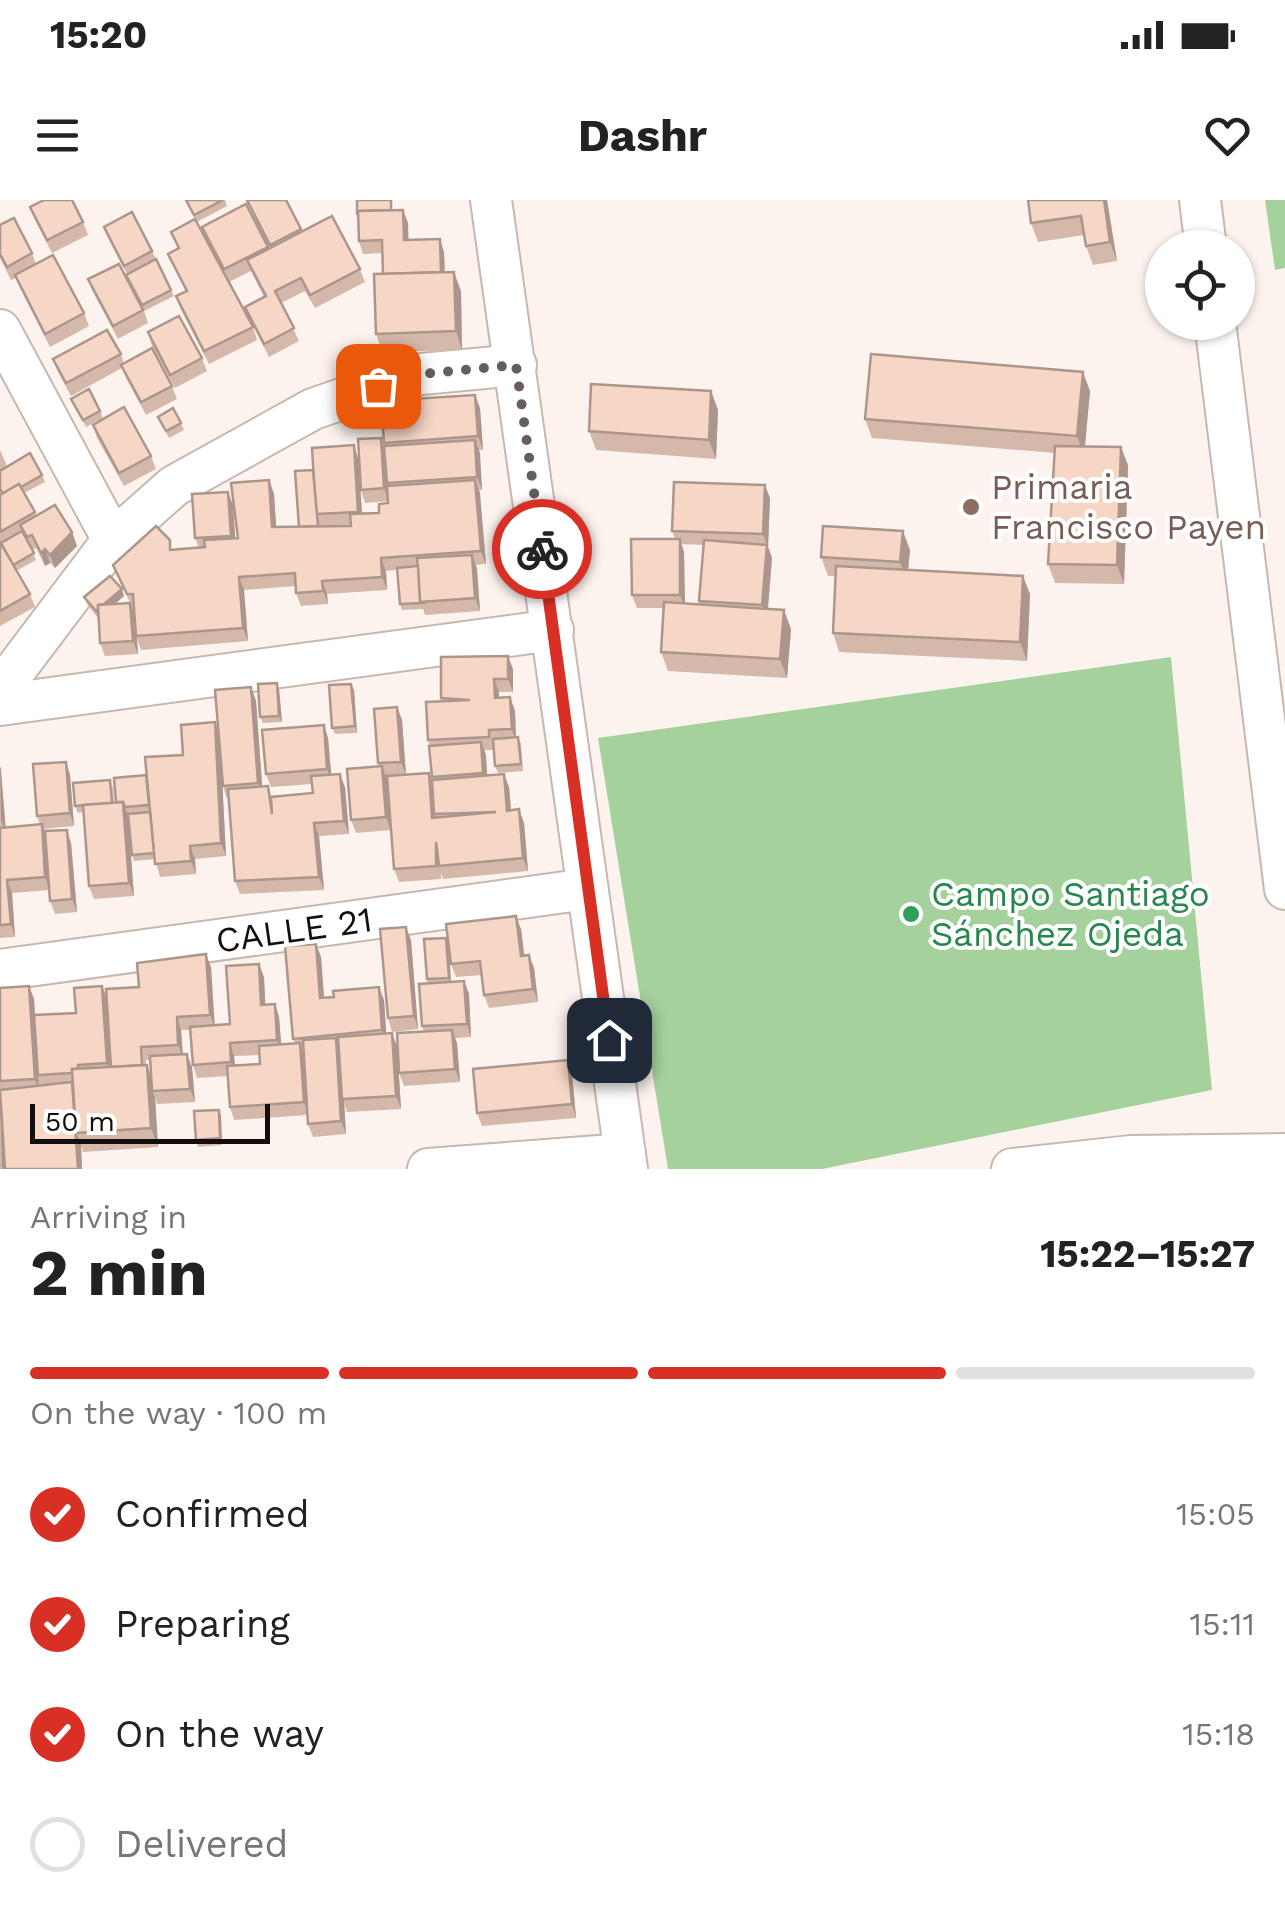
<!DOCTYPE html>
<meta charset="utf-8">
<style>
:root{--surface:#fff;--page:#f6f6f6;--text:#222;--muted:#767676;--line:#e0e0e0;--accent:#d93025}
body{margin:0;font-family:"Work Sans",sans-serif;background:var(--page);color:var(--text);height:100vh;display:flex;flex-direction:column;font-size:38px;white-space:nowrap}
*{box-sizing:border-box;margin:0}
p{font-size:32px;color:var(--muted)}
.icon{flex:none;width:55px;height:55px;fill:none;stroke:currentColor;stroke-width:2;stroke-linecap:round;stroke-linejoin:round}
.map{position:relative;height:969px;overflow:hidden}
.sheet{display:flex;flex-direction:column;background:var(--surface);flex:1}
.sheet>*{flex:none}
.controls{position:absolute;left:1145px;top:30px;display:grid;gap:20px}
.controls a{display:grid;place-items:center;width:110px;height:110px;border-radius:50%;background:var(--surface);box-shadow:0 2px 8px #0004;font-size:50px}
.scale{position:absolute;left:30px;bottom:25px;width:240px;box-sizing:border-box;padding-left:10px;border:5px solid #130e0b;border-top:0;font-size:28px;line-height:35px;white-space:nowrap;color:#130e0b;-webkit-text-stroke:8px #fff;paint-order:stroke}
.pin{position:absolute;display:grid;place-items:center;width:85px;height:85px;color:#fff;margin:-42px;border-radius:20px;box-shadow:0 5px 15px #0006}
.courier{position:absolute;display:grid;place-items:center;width:100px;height:100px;margin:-50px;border:8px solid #d93025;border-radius:50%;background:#fff;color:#222;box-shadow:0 2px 12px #0007}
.head em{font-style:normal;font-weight:700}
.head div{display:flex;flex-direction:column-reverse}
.head{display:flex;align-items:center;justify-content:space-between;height:170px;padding:0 30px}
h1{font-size:65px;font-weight:700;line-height:75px}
.bar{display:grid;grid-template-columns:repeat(4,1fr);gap:15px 10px;align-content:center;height:120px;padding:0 30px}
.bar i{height:12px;border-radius:8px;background:var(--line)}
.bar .active{background:var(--accent)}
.bar p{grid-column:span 4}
ol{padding:0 30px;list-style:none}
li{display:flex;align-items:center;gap:30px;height:110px}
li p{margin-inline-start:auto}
li .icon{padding:10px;border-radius:50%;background:var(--accent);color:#fff;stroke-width:4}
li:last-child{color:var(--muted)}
li i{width:55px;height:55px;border:5px solid var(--line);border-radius:50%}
.status{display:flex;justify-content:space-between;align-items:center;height:70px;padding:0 50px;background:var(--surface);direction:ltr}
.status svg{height:28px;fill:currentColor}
header{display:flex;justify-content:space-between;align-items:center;height:130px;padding:0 30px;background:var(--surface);font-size:45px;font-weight:700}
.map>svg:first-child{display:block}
.green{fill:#a5d19d}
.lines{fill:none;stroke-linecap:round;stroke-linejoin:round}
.minor-casing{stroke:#c7b8af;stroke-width:44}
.minor{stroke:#fff;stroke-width:40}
.wall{fill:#d4b9aa;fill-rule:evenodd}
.shaded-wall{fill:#ac968b}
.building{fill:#f6d7c6;stroke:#ac968b;stroke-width:2.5}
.done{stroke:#655e5a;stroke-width:10;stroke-dasharray:0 18}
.route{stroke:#d93025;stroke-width:12}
.education-dot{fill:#8d6e63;stroke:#fff;stroke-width:4}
.leisure-dot{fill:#2e9e5b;stroke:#fff;stroke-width:4}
.labels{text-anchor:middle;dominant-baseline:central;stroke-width:8;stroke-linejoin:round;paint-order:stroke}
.education-label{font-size:35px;fill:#785e54;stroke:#fff;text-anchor:start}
.leisure-label{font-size:35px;fill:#27864d;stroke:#fff;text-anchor:start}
.street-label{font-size:35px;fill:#130e0b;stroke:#fff}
</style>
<div class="status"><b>15:20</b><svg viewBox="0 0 49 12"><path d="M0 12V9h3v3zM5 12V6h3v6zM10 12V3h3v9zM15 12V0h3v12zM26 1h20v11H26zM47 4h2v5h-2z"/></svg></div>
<header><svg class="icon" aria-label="menu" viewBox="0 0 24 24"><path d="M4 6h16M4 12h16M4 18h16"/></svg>Dashr<svg class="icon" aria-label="heart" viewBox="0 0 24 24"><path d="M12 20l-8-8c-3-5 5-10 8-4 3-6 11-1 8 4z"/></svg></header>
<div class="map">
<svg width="1285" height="969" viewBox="0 0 1285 969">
<rect width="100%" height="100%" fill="#fdf3ee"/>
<g class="green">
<path d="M1265 0H1285V68L1275 70Z"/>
<path d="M1171 457 1212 890 822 969H668L598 538Z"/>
</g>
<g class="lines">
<g class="minor-casing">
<g id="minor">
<path d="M491 0 627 969"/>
<path d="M1200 0 1206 48"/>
<path d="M1215 122 1285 689"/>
<path d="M0 130 113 340"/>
<path d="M0 490 113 340 174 286 313 209 411 175 516 165"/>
<path d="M0 505 553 430"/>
<path d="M0 770 587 689"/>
<path d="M428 969 625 954"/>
<path d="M1012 969 1131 956 1285 954"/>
</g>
</g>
<use href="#minor" class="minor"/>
</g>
<g class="wall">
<path d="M185 0H225L227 6 197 22 206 40 202 27 246 4 269 49 246 0H286L302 32 360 69 365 82 315 108 305 91 281 103 299 141 269 157 250 120 245 107 264 97 251 71 229 82 253 127 257 140 209 164 181 110 176 96 186 91 168 54 178 49 171 32 195 19Z"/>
<path d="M1107 0 1117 61 1093 65 1086 46 1084 35 1038 42 1031 23Z"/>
<path d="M30 7 83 22 88 35 52 53 35 20Z"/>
<path d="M393 10H403L408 23V40L444 52 445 72 461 91 462 150 382 152 376 134 383 74 382 53 363 54 359 41Z"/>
<path d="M0 25 32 53 36 64 84 113 89 126 50 147 20 88 16 78 11 80 0 58Z"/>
<path d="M104 27 152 51 174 96 144 111 148 123 118 139 93 92 88 79 128 81 127 74 109 40Z"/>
<path d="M148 132 202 158 207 171 175 188 152 146Z"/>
<path d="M121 154 124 164 172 186 177 199 146 215 126 178 122 168 71 196 58 172 53 159Z"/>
<path d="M711 191 718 210 716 259 596 250 589 231Z"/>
<path d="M1090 191 1085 246 1128 265 1124 384 1055 383 1048 364 1054 253 872 238 865 219Z"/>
<path d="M71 199 100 211 103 218 86 227Z"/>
<path d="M480 208 483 250H479L482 290H479L486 364 476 365 480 411 425 415 423 409 402 410 400 404 397 370 386 371 387 390 327 394 328 404 301 406 296 393V386L244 390 248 441 141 450 137 439 138 454 105 456 100 443 98 418 87 404 84 397 124 396 115 404 130 403 113 365 173 349 199 348 195 338 233 305 235 338H238L269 280 274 294 276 327H299L313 270 354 245 358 258 362 314 379 313 388 303V301L365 303 361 290 384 247V243Z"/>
<path d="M158 217 181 223 184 230 169 238Z"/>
<path d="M93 225 151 256 156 269 124 286 97 238Z"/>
<path d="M0 250 7 266 42 275 45 282 24 293 36 315 77 346 55 368 50 363 45 366 36 348 32 350 36 360 16 371 30 394 35 407 0 426V295L1 294 0 292Z"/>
<path d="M770 298 768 347 772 358 768 409 791 429 787 478 668 471 661 452 664 408H637L632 395 675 339 672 331ZM681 344 703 345 699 401 700 404 685 403 684 352Z"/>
<path d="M910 350 908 370 1030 394 1027 461 839 452 833 433 835 376H828L821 357Z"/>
<path d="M513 469V492H499V498L510 497 515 511 516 537 521 543 523 571 498 573 495 566 494 550H485L487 575 504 574 509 587 511 610 524 623 528 671 443 679 441 673V679L399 682 394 669 387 576 391 630 356 633 351 620 379 566 378 563 397 507 402 520 406 575 432 581 430 546 428 540 442 501 441 498Z"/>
<path d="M277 483 279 489 282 522 263 523 260 517Z"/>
<path d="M251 487 256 501 262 586 272 597 313 593 312 584 271 587 266 574 324 525 328 538 331 575 345 587 349 634 319 636 324 690 240 694 235 681 229 599H227L223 586 222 580 226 656 195 659 196 674 160 677 155 659 134 661 132 655 127 614 134 696 94 699 89 686 83 612 78 613 75 606 113 586 114 603 116 602 146 575 183 555 218 531Z"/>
<path d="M354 490 357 533 335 534 332 528Z"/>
<path d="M66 562 70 575 74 626 43 629 45 634 71 643 77 712 55 714 50 701V690L12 693 15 737 0 738V566L6 628 40 624 37 616Z"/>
<path d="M521 729 524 756 529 755 534 768 538 802 489 808 484 795 482 775 456 777 451 764 449 750 451 782 464 781 469 794 471 837 455 838 457 843 460 882 404 886 399 873 424 832 422 826 428 784 427 779 446 738Z"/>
<path d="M411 740 418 829 392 832 388 818Z"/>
<path d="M316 744 321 757 324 798 384 800 386 834 397 846 401 909 347 912 344 903 346 934 313 937 308 924V915L234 920 230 907 228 876 197 878 193 865 190 830H181L183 854 192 867 195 902 157 904 155 897 158 947 83 952 81 945 82 969H0V788L29 786 34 799 35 815 76 813 107 798 139 787 211 767 214 825 230 824 264 777 265 804H275L279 817 281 845 295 844 293 839ZM260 855V864L235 865 234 856ZM146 860H151L152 878 146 865Z"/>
<path d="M568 860 572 873 576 918 482 926 477 913Z"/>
<path d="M221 916 222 945 198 947 196 940Z"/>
</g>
<g class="shaded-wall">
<path d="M1104 0H1107L1117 61 1110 42Z"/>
<path d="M403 10 408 23 409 53 404 40Z"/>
<path d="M440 39 444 52 445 86 441 73Z"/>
<path d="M454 72 461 91 462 150 456 131Z"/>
<path d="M1083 172 1090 191 1084 255 1077 236Z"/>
<path d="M711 191 718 210 716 259 709 240Z"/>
<path d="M475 195 480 208 483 250 478 236Z"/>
<path d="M381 238 385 251 389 301 384 288Z"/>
<path d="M475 240 480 253 482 290 477 277Z"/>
<path d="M354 245 358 258 363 325 358 312Z"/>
<path d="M1121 247 1128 265 1124 384 1117 365Z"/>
<path d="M269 280 274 294 277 340 272 327Z"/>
<path d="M475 280 480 293 486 364 481 351Z"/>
<path d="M765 285 770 298 768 347 772 358 767 418 762 405 767 345 763 334Z"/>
<path d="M228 292 233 305 236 349 231 336Z"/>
<path d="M903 331 910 350 907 381 900 362Z"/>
<path d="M72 332 77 346 55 368 50 355Z"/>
<path d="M680 339 684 352 685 408 680 395Z"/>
<path d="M45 349 50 363 45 366 41 353Z"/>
<path d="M472 355 477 368 480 411 475 398Z"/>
<path d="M381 358 386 371 387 390 382 377Z"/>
<path d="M1023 376 1030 394 1027 461 1020 442Z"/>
<path d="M239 377 244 390 248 441 243 428Z"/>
<path d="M322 381 327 394 328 404 323 391Z"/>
<path d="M122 389 124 396 98 418 96 411Z"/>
<path d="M130 403 135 416 138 454 133 441Z"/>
<path d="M784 410 791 429 787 478 780 459Z"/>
<path d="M508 456 513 469V492L508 479Z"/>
<path d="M494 479 499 492V511L495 498Z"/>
<path d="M277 483 279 489 282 522 279 516Z"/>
<path d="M351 484 354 490 357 533 355 526Z"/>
<path d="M251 487 256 501 263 596 258 583Z"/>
<path d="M510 497 515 511 516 542 512 529Z"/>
<path d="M397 507 402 520 406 575 401 562Z"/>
<path d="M215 522 220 535 226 656 221 643Z"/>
<path d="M324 525 328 538 332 582 327 569Z"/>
<path d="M481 542 486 555 488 586 483 573Z"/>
<path d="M66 562 70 575 74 626 70 613Z"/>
<path d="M0 566 1 569 6 634 1 621Z"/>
<path d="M382 566 387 579 391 630 386 617Z"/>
<path d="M429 573 434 586V614L436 620 432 618Z"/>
<path d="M340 574 345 587 349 634 344 621Z"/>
<path d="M504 574 509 587 512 624 507 611Z"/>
<path d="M123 602 128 615 134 696 129 683Z"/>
<path d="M519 609 524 623 528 671 523 658Z"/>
<path d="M314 623 319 636 324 690 319 677Z"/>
<path d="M42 624 46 637 50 690 45 677Z"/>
<path d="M67 630 71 643 77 712 72 699Z"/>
<path d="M190 646 195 659 196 674 191 661Z"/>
<path d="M7 680 12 693 15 737 11 724Z"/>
<path d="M516 716 521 729 526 769 521 756Z"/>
<path d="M406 727 411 740 418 829 414 816Z"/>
<path d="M446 738 449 745 451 784 449 778Z"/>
<path d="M316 744 321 757 325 811 320 798Z"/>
<path d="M206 754 211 767 215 828 210 815Z"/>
<path d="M529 755 534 768 538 802 533 789Z"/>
<path d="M259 764 264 777 266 818 261 805Z"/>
<path d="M464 781 469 794 471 837 467 824Z"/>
<path d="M29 786 34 799 39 892 35 879Z"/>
<path d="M102 786 107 799 112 876 107 863Z"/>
<path d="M379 787 384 800 387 843 382 830Z"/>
<path d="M275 804 279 817 282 853 277 840Z"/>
<path d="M177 817 181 830 183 858 178 845Z"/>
<path d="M452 830 457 843 460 882 455 869Z"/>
<path d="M392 833 397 846 401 909 396 896Z"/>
<path d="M336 838 341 851 346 934 341 921Z"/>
<path d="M230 843 234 856 236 875 231 862Z"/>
<path d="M300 843 304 857 308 915 304 902Z"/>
<path d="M187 854 192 867 195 902 190 889Z"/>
<path d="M568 860 572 873 576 918 572 904Z"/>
<path d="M147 865 154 884 152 891 155 897 158 947 151 928Z"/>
<path d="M72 882 76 933 81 945 82 969H78Z"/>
<path d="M0 899 6 969H2Z"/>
<path d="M219 910 221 916 222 945 220 938Z"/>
</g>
<g class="building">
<path d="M44 0H72L83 22 47 40 30 7Z"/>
<path d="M186 0H223L194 15Z"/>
<path d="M247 0H286L301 29 270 45Z"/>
<path d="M357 0H391V10L358 11 357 15Z"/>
<path d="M1028 0H1104L1110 42 1086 46 1081 16 1031 23Z"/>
<path d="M246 4 268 47 224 69 202 27Z"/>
<path d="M403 10 404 40 440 39 441 72 383 74 382 40 359 41 358 11Z"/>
<path d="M132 12 152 51 124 66 104 27Z"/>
<path d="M332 16 360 69 310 95 301 78 275 91 294 128 264 144 245 107 266 96 247 60Z"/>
<path d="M14 18 32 53 7 67 0 54V25Z"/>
<path d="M195 19 253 127 204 151 176 96 187 91 168 54 179 48 171 32Z"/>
<path d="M53 55 84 113 45 134 15 75Z"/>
<path d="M156 59 171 90 142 105 126 75Z"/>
<path d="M119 64 143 110 113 126 88 79Z"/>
<path d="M454 72 456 131 376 134 374 74Z"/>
<path d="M179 116 202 158 170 175 148 132Z"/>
<path d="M107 130 121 154 66 183 53 159Z"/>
<path d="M152 148 172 186 141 202 121 165Z"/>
<path d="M871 154 1083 172 1077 236 865 219Z"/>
<path d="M591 184 711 191 709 240 589 231Z"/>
<path d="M89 189 100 211 83 220 71 199Z"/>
<path d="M475 195 478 236 384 243 381 201Z"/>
<path d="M124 207 151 256 119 273 93 225Z"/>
<path d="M173 208 181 223 166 231 158 217Z"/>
<path d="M381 238 384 288 361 290 358 239Z"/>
<path d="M475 240 477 277 387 283 384 246Z"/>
<path d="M354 245 358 312 316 314 312 248Z"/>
<path d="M1055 246 1121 247 1117 365 1048 364Z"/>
<path d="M30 253 42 275 21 287 19 284 3 294 0 289V271Z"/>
<path d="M313 270 318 326 299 327 295 271Z"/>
<path d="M269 280 272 327 351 326 350 314 379 313V304L388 303 387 286 475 280 481 351 381 358 382 377 322 381 323 391 296 393 295 373 239 377 243 428 136 436 133 394H127L113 365 156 326 170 340V350L205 347 204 340 238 338 231 283Z"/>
<path d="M674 282 765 285 763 334 672 331Z"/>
<path d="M19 284 35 312 0 332V295Z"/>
<path d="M228 292 231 336 195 338 192 294Z"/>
<path d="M55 305 72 332 50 355 45 349 41 353 32 335 27 337 20 325Z"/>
<path d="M823 326 903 331 900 362 821 357Z"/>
<path d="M22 331 34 353 13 365 1 343Z"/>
<path d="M631 339H680V395H632Z"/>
<path d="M704 340 767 345 762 405 699 401Z"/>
<path d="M0 342 30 394 0 411Z"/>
<path d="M472 355 475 398 420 402 417 358Z"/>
<path d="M418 366 420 402 422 403 400 404 397 368Z"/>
<path d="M836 366 1023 376 1020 442 833 433Z"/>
<path d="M110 376 122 389 104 404 98 405V409L96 411 84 397Z"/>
<path d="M664 402 784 410 780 459 661 452Z"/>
<path d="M130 403 133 441 100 443 98 405Z"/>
<path d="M508 456V479H494L495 498 510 497 512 529 489 530V537L428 540 426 502 470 500 441 498V457Z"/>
<path d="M277 483 279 516 260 517 258 484Z"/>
<path d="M351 484 355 526 332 528 329 485Z"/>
<path d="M251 487 258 583 223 586 215 490Z"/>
<path d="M397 507 401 562 378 563 374 509Z"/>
<path d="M215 522 221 643 190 646 191 661 155 664 145 557 183 555 181 525Z"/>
<path d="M324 525 327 569 266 574 262 530Z"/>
<path d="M518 537 521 564 495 566 493 539Z"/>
<path d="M481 542 483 573 432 577 429 546Z"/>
<path d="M66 562 70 613 37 616 33 564Z"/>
<path d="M382 566 386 617 351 620 347 569Z"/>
<path d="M429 573 432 618 496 612 434 614 432 580 504 574 507 611 519 609 523 658 439 666 436 642V666L394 669 387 576Z"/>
<path d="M340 574 344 621 314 623 319 677 235 681 228 589 268 586 272 614 271 597 313 593 311 576Z"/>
<path d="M146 575 149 605 125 607 123 602H116L114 578Z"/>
<path d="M110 580 112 603 75 606 73 583Z"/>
<path d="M123 602 129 683 89 686 83 605Z"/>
<path d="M150 612 154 653 132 655 128 614Z"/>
<path d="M42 624 45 677 7 680 11 724 0 725V628Z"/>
<path d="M67 630 72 699 50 701 45 631Z"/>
<path d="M516 716 521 756 529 755 533 789 484 795 480 761 451 764 446 724Z"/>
<path d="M406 727 414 816 388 818 380 729Z"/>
<path d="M446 738 449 778 427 779 424 739Z"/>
<path d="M316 744 320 798 334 797 333 791 379 787 382 830 293 839 285 746Z"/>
<path d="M206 754 210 815 177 817 178 845 141 847 142 865 111 867 106 789 139 787 137 763Z"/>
<path d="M259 764 261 805 275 804 277 840 230 843 231 862 193 865 190 827 230 824 226 766Z"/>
<path d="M464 781 467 824 422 826 419 784Z"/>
<path d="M29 786 35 879 0 881V788Z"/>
<path d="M102 786 107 863 78 865V869H72V873L38 875 34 815 76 813 74 788Z"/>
<path d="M452 830 455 869 399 873 397 833Z"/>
<path d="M392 833 396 896 342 899 338 837Z"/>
<path d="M336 838 341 921 308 924 303 840Z"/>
<path d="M300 843 304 902 230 907 227 866 260 864 259 846Z"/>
<path d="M187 854 190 889 152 891 150 856Z"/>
<path d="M568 860 572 904 477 913 473 869Z"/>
<path d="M147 865 151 928 76 933 72 869Z"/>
<path d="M72 882 78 969H5L0 890Z"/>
<path d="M219 910 220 938 196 940 194 911Z"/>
</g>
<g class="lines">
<path class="done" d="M378 186 411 175 516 165 542 349"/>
<path class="route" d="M542 349 609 840"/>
</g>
<circle class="education-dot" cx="971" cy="307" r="10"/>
<circle class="leisure-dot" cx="911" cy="714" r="10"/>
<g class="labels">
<g class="education-label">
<text x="991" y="287">Primaria<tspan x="991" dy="40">Francisco Payen</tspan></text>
</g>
<g class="leisure-label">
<text x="931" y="694">Campo Santiago<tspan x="931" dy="40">Sánchez Ojeda</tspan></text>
</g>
<g class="street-label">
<text transform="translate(294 730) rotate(-8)">CALLE 21</text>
</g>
</g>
</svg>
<div class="controls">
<a><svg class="icon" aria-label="locate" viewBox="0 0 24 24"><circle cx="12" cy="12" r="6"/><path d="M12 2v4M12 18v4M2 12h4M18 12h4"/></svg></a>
</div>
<div class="scale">50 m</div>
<div class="pin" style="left:378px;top:186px;background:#ea580c"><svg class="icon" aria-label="bag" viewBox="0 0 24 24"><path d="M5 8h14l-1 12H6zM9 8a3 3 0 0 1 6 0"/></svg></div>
<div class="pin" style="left:609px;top:840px;background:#1f2937"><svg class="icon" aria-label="home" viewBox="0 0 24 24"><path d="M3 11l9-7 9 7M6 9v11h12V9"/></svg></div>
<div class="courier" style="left:542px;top:349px"><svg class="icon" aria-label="bike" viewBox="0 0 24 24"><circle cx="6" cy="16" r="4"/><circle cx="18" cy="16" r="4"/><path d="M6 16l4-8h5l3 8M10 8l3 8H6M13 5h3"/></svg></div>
</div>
<section class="sheet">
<div class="head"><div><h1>2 min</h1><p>Arriving in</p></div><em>15:22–15:27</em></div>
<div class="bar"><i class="active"></i><i class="active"></i><i class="active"></i><i></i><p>On the way · 100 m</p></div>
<ol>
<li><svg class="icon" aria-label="check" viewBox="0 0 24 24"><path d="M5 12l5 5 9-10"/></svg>Confirmed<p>15:05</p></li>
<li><svg class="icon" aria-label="check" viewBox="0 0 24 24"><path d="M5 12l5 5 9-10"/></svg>Preparing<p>15:11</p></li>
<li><svg class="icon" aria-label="check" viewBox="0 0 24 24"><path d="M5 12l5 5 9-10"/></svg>On the way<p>15:18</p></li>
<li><i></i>Delivered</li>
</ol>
</section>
